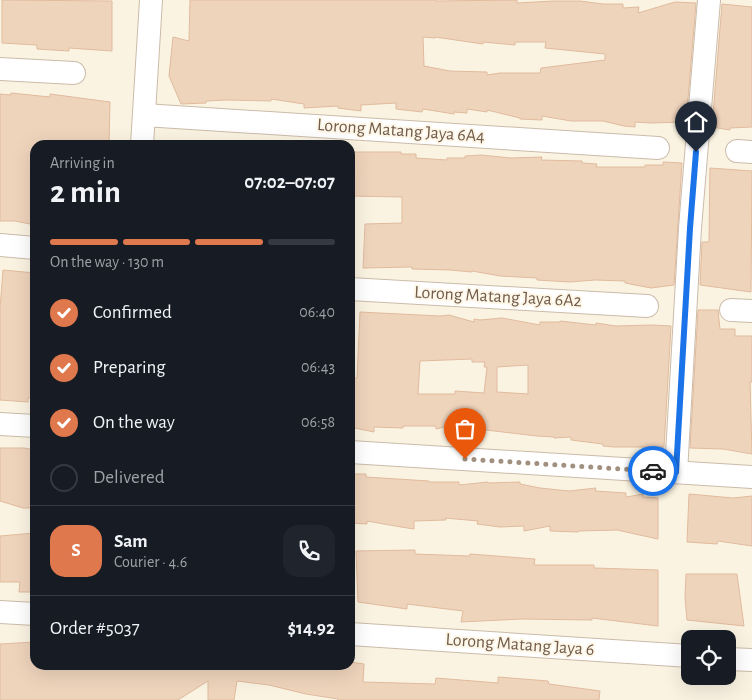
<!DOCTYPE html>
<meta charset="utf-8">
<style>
:root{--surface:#171b24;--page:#20242c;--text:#f1f3f6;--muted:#9ea1a6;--line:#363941;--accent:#df784d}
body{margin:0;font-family:"Alegreya Sans",sans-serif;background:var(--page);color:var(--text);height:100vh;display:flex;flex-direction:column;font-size:19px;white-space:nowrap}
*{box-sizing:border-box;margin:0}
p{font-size:16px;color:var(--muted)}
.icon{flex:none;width:28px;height:28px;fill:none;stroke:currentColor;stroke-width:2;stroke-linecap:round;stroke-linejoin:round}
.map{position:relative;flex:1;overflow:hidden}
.side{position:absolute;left:30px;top:140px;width:325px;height:530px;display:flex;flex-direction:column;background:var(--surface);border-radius:15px;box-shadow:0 5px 20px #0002}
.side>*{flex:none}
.fabs{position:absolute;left:681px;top:630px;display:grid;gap:10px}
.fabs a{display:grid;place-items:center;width:55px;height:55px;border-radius:10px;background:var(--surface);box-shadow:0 5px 20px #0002;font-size:25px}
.pin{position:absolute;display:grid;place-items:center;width:42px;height:42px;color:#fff;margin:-51px -21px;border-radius:50% 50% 50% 0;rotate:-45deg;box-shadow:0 0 5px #0007}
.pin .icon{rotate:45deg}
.courier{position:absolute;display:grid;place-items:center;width:50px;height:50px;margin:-25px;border:4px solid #1a73e8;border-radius:50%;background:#fff;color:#222;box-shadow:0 1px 6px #0007}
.headline em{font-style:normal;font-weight:600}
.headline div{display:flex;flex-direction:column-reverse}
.headline{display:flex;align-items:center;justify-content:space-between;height:85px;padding:0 20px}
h1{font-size:32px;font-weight:600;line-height:38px}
.bar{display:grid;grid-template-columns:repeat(4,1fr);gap:8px 5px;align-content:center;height:60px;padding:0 20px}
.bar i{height:6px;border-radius:4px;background:var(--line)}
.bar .selected{background:var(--accent)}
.bar p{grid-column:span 4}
.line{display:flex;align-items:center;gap:12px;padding:0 20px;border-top:1px solid var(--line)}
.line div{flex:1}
.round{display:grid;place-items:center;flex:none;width:52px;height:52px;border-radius:15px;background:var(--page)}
ol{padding:0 20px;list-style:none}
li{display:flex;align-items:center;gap:15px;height:55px}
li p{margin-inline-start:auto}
li .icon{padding:5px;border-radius:50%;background:var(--accent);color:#fff;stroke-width:4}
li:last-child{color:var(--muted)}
li i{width:28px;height:28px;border:2px solid var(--line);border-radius:50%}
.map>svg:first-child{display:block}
.building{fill:#efd4bc;stroke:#e0bb9d;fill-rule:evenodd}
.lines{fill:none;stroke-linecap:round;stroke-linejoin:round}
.minor-casing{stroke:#cbbbaa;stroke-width:24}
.minor{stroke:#fff;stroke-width:22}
.done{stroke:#a1907f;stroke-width:5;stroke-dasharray:0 9}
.route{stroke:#1a73e8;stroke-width:6}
.labels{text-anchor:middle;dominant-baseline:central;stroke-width:4;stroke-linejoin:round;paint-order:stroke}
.street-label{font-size:18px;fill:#715b4a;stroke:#fef7e8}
</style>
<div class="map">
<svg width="752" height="700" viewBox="0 0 752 700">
<rect width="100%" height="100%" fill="#fbf3e2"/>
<g class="building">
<path d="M2 0 112 1V51L69 48V51L37 49V45L2 43Z"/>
<path d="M190 0H436V1L517 0V3L553 1H580L603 4H623V8L639 7 638 13 675 2 696 3 686 122 650 123 635 122V127L624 126 603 121H571L542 116V120L520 119V118L487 110V112L467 109V113L454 112V114L423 109 422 112 396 109V103L361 105V111L338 108V106L304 108V104L271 99V101L227 100 206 101V103L181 104 169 76 173 37 189 41ZM423 37 435 38V37L483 44V42L515 45V42H546L545 48 605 54V60L541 68 540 73H500L487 75V72L450 71 424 66Z"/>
<path d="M722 4 752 7V127L730 128V130L712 127Z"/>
<path d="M11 93 50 97V94L110 102 109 145H35V225L15 221H0V94L11 95Z"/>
<path d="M350 152H401V154H416V158L447 160V158H465V156L481 155 511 158 542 157 541 160 582 161V163L597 164 596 167H645V165H663V162L682 163 674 285 651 288 625 283V281L595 280 570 282 537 280V278L500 276 472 271V272L450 270 412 269V267L363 268 365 224 402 223V197L350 196Z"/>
<path d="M710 168 752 171 751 292 700 285 702 242H709Z"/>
<path d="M3 270 35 273V398H28V402L0 400V308Z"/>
<path d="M698 310H718L720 329H735V336H752V382H750L752 454 723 449 690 448Z"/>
<path d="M360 312 440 316 449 315 474 322V319L480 320 502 318 540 325V322H560V321L596 325V323L616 326 652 325 671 326 664 447H614L603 446V444L571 440V437L554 438V437L537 436 477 429V431L444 427 436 429V426H403V428L374 427V432L350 427V378H357ZM472 359V362H485L484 367H487L484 393 455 391V394H418L420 361ZM528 365V394L497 392V367Z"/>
<path d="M0 448H24L35 450V508H23L0 501Z"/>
<path d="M350 474H366V477L429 481V482H459V485L488 482V483L520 482V484L540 488 569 491 596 488 595 491 626 493V497L643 494V497L658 498V539L617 530 579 531 578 532 550 531V526L524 531V526L500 527 477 524 478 521 445 518 446 520 414 521V529L401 527 367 521V524L350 523Z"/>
<path d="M689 494 733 498 752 496V546L718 541 717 544 687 542Z"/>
<path d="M35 533V592H19L20 582H0V536Z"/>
<path d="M415 550V554L469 556 470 554 535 559 534 565H594V568L658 570V626L592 618V620L522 619 461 622 463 611 407 604V609L358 602 356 551Z"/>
<path d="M686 574H737L744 626 687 620 685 598Z"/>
<path d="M35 642V665H350V662L364 664 363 682 435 684 436 678 498 683V677L548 681 549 684 600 691 599 700H338V699L306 694 269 685 237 681 234 700H208V681L178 700H0V644Z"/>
</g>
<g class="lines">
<g class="minor-casing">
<g id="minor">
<path d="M0 69 74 73"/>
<path d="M144 115 658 148"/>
<path d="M142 145 151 0"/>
<path d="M737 151 752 152"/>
<path d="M0 245 35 248"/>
<path d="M350 289 647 306"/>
<path d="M731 310 752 311"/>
<path d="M0 424 35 426"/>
<path d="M350 452 752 477"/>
<path d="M676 472 690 228 709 0"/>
<path d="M0 612 35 614"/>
<path d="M350 634 690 656"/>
<path d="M728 659 752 660"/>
</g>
</g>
<use href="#minor" class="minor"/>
</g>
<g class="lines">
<path class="done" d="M465 459 653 471"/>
<path class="route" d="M653 471 676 472 690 228 696 152"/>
</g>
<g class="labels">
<g class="street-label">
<text transform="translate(401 131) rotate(4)">Lorong Matang Jaya 6A4</text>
<text transform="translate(498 297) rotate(3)">Lorong Matang Jaya 6A2</text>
<text transform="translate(520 645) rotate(4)">Lorong Matang Jaya 6</text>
</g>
</g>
</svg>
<div class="fabs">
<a><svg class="icon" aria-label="locate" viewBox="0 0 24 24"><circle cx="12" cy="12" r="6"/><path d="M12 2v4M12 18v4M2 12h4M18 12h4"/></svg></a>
</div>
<div class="pin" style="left:465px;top:459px;background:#ea580c"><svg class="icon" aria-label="bag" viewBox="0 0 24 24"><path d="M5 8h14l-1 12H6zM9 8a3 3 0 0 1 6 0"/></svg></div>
<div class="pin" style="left:696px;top:152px;background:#1f2937"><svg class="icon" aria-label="home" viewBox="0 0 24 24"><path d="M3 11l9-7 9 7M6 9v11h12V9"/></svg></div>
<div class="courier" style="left:653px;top:471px"><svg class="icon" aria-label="car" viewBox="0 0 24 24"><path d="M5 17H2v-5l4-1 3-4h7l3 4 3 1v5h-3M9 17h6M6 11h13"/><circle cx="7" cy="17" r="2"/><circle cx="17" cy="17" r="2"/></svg></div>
<section class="side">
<div class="headline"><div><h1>2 min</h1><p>Arriving in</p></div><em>07:02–07:07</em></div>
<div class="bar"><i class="selected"></i><i class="selected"></i><i class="selected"></i><i></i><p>On the way · 130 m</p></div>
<ol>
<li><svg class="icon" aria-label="check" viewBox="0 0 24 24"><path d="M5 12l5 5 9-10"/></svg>Confirmed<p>06:40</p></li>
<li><svg class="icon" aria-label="check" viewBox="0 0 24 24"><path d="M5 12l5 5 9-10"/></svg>Preparing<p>06:43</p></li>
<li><svg class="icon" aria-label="check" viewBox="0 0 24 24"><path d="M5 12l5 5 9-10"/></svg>On the way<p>06:58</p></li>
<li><i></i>Delivered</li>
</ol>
<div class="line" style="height:90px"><b class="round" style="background:var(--accent);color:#fff">S</b><div><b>Sam</b><p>Courier · 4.6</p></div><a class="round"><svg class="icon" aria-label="phone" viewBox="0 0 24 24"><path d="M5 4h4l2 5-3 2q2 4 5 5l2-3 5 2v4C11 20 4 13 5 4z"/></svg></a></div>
<div class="line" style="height:65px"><div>Order #5037</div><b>$14.92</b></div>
</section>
</div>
